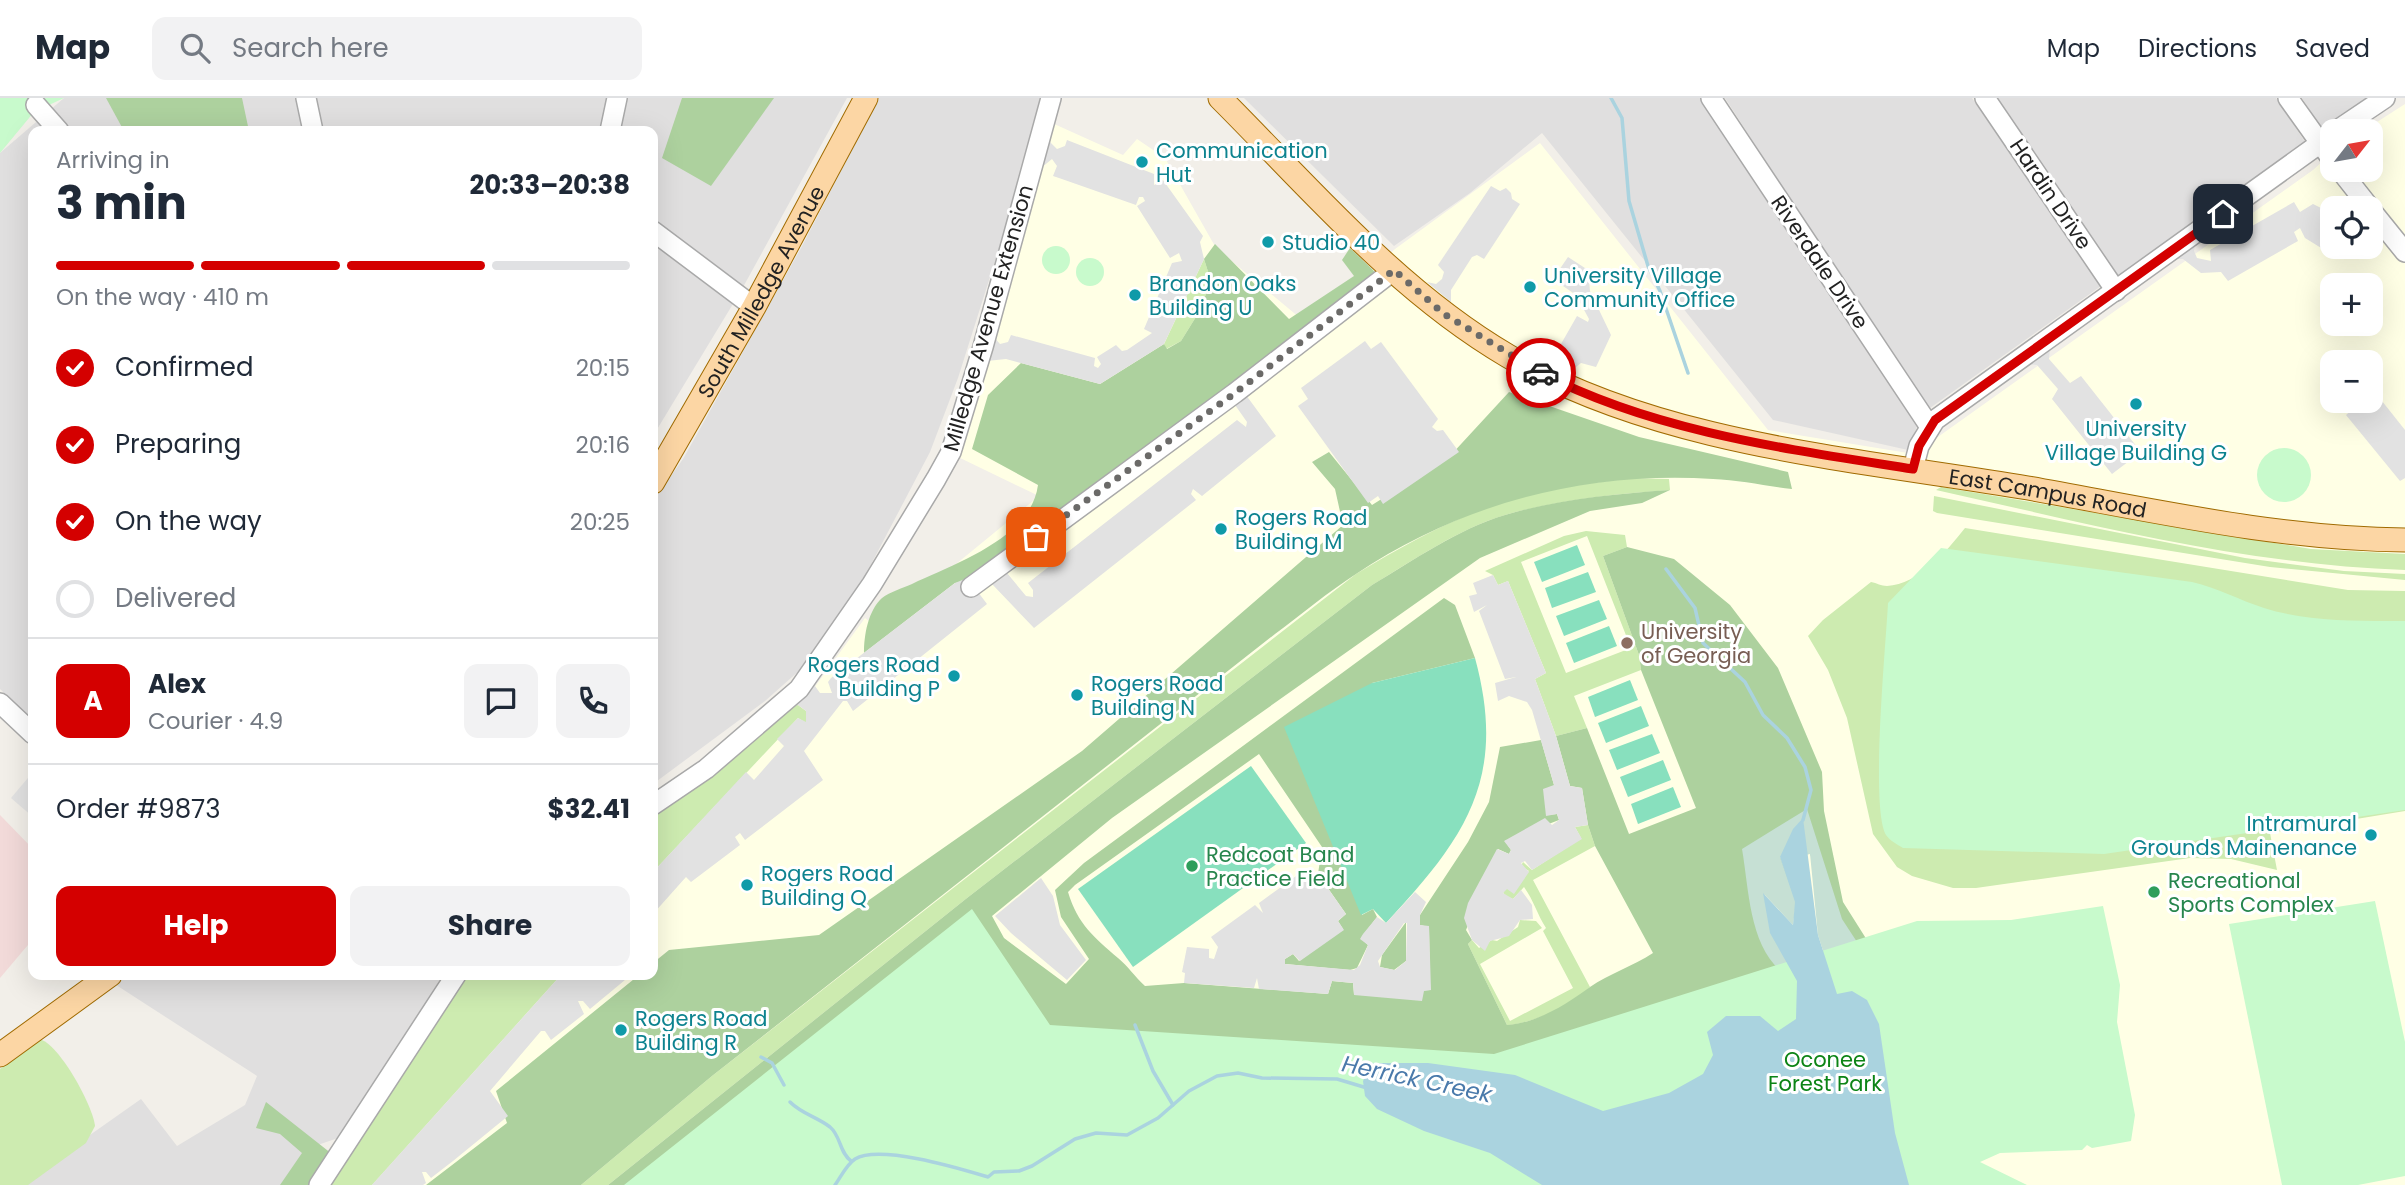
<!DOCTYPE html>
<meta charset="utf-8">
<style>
:root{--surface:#fff;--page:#f2f2f3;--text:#1f2937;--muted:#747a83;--line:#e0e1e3;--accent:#d40000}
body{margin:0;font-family:Poppins,sans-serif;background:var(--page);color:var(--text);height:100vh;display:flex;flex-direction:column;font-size:26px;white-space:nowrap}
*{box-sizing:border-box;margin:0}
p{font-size:23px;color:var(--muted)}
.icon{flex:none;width:38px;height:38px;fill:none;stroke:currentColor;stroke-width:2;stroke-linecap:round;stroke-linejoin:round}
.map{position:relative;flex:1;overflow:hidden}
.drawer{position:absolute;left:28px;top:28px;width:630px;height:854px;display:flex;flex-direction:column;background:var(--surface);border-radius:14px;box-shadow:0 7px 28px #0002}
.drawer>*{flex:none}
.needle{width:46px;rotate:59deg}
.controls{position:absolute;left:2320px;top:21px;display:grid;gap:14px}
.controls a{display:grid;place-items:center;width:63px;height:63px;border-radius:14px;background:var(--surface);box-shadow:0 7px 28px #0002;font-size:35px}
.pin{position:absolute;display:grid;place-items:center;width:60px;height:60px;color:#fff;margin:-30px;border-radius:14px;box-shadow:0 4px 10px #0006}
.courier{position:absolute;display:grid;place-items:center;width:70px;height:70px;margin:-35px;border:5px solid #d40000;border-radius:50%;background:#fff;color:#222;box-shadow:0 2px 9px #0007}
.overview em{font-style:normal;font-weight:700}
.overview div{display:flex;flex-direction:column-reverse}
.overview{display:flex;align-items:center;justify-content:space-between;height:119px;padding:0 28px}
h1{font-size:46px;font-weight:700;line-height:52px}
.bar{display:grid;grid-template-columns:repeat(4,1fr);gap:10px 7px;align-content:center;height:84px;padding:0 28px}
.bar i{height:9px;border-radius:5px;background:var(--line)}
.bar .current{background:var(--accent)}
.bar p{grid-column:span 4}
.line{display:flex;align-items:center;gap:18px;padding:0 28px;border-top:2px solid var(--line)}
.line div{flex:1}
.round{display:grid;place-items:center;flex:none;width:74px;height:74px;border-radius:14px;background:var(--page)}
ol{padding:0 28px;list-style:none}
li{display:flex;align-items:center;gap:21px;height:77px}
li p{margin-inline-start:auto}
li .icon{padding:7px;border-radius:50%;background:var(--accent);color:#fff;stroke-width:4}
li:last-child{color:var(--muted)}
li i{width:38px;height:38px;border:4px solid var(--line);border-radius:50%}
.button{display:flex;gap:14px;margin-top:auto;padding:14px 28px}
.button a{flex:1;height:80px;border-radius:14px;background:var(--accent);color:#fff;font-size:28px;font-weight:700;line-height:80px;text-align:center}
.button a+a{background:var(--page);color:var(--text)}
header{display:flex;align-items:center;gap:42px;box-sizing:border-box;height:98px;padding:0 35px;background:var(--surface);border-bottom:2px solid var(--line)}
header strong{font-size:33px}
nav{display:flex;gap:38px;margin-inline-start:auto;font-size:24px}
.search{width:490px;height:63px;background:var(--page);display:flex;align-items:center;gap:18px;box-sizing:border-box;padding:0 24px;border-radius:14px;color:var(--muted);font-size:26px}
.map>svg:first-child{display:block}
.residential{fill:#e0dfdf}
.commercial{fill:#f2dad9}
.education{fill:#ffffe5;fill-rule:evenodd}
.grass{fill:#cdebb0;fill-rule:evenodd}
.forest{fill:#add19e}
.wetland{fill:#c6e0d4}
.park{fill:#c8facc}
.pitch{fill:#88e0be}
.parking{fill:#e2e2e2;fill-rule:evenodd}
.water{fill:#aad3df}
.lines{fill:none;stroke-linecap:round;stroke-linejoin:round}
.stream{stroke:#aad3df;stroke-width:3.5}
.minor-casing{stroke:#a9a9a9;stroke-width:22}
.major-casing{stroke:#a06b00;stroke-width:25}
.minor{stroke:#fff;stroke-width:19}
.major{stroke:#fcd6a4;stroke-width:23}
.done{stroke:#6b6a68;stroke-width:7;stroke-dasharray:0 12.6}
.route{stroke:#d40000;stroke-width:9}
.culture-dot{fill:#0f9aa8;stroke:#fff;stroke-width:2.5}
.education-dot{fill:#8d6e63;stroke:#fff;stroke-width:2.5}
.leisure-dot{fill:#2e9e5b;stroke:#fff;stroke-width:2.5}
.labels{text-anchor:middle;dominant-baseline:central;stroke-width:6;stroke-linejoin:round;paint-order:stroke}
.culture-label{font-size:21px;fill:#0d838f;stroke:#fff;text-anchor:start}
.street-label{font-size:21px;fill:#222;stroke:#fff}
.education-label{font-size:21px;fill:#785e54;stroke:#fff;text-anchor:start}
.leisure-label{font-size:21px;fill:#27864d;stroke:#fff;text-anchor:start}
.park-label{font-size:21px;fill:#0c8416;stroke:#fff}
.water-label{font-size:23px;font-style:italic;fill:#4a7aab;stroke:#fff}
</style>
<header>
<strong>Map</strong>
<div class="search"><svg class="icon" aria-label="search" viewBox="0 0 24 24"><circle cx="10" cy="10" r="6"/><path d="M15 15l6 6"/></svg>Search here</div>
<nav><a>Map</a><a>Directions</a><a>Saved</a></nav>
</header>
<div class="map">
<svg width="2405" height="1087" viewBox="0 0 2405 1087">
<rect width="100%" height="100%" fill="#f2efe9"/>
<g class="residential">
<path d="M64 0H847L742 191 653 338V33H33V616L30 620 0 591V55Z"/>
<path d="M879 0H1042L1016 97 958 280 930 354 857 493 809 564 765 603 653 686V403L683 361 801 150Z"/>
<path d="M1244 0H1703L1918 326 1908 352 1773 322 1542 35 1470 95 1394 148Z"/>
<path d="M1725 0H1972L2101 188 1930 310 1921 304Z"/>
<path d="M1997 0H2276L2307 47 2119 179Z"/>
<path d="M2302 0H2374L2323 33Z"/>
<path d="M124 877H447L338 1040 306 1051 284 1087H19L141 1001 177 1048 245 1007 257 978 113 885Z"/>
</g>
<path class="commercial" d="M0 717 33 751V841L0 880Z"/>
<path class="education" d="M2405 6V1087H373L561 877H653V773L814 590 865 520 878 530 1039 398 956 358 977 302 1052 25 1123 57 1137 41 1165 60 1216 150 1300 220 1367 176 1395 151 1540 45 1768 332 1914 356 2313 72 2333 54V72H2371V33H2363ZM2333 110H2371V149H2333ZM2333 187H2371V226H2333ZM2333 264H2371V303H2333Z"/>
<g class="grass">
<path d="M1204 161 1211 183 1199 214 1181 243 1166 251 1164 246Z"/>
<path d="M1629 380 1669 381 1670 392C1614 396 1559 402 1505 417 1460 430 1412 463 1372 487L967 800 608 1087H581L712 978 1356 476C1417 439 1482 404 1553 391 1578 386 1604 384 1629 380Z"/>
<path d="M1941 389 2311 451 2405 456V472C2247 467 2090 426 1936 392Z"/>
<path d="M1934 398 2245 460 2344 473 2405 476V482L2270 469 1937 415 1933 413Z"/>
<path d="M1965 430 2348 492 2405 493V713L2270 735 2277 772 2231 761 2190 760 1976 790H1953L1912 778 1897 769 1873 736 1847 620 1828 572 1808 538 1823 522 1871 484C1877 485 1881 488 1887 488 1919 486 1946 454 1965 430Z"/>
<path d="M1586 433 1625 437 1627 449 1603 458 1639 557 1641 572 1574 598 1587 630 1556 638 1535 581 1546 575 1508 483 1498 487 1493 477 1485 473 1564 438ZM1587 438 1631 550 1566 575 1521 464Z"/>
<path d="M798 607 806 613V625L798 620 653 774V716L742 653 790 608Z"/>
<path d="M1588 727 1595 748 1533 782 1590 889C1571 908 1534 925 1507 927L1468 846 1472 842 1479 850 1492 842 1497 843 1518 829 1520 822 1536 823 1542 830 1480 866 1510 923 1573 890 1543 833 1546 830C1537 816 1534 803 1524 789L1513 801 1504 797 1503 793 1529 773 1521 768 1523 764 1532 772 1581 740 1575 729Z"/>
<path d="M464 877H561L372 1087H330Z"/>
<path d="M39 941C59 945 93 1008 95 1028L86 1045 28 1087H0V971Z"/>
</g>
<g class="forest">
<path d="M106 0H242L249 33H124Z"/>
<path d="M682 0H774L711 88 662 60Z"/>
<path d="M1215 146 1289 221 1354 178 1342 162 1350 150 1374 173 1373 180 970 483 955 485 864 555C864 537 868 513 882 500 890 494 903 490 912 486 956 465 1031 440 1038 387L972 351 988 297 1021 265 1100 286 1164 246 1167 251 1181 243 1199 214 1211 183 1204 161Z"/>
<path d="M1509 294 1639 339 1788 374 1792 391C1766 388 1739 382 1713 381 1586 373 1462 405 1356 476 1328 494 1302 516 1275 536L712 978 581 1087H426L507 1025 496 993 639 877H653V865L669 852 819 837 1082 653 1343 427 1335 391 1312 364 1329 354 1372 407 1450 358Z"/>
<path d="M1670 392 1642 405 1590 413 1480 460 1112 720 992 818 1004 840 1066 886 1089 861 1061 819 1055 792 1084 765 1444 500 1455 507 1475 560 1372 585 1362 817 1373 811 1377 819 1361 840 1368 847 1357 870 1350 872 1285 866V861L1293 856 1299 863 1343 831 1338 823 1346 816 1318 776 1322 749 1259 656 1075 787 1068 794C1078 827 1094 839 1118 860 1128 868 1135 879 1145 888L1184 885 1328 896 1332 883 1353 885 1354 896 1430 892 1429 829 1420 827V817L1468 744 1489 704 1500 649 1541 642 1554 687 1546 717 1557 716 1559 722 1505 743 1511 752 1509 756 1498 751 1466 832 1472 842 1468 846 1507 927C1537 925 1567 906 1590 889 1609 876 1633 868 1653 855L1595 748 1588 727 1582 690 1570 688 1556 638 1587 630 1629 736 1696 710 1641 572 1639 557 1603 458 1627 449 1674 461 1730 507 1778 570 1822 674 1824 713 1843 804 1872 850 1879 926 1810 756 1780 759 1796 804 1764 796 1797 883 1542 1087H608L967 800 1372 487C1414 462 1458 431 1505 417 1559 401 1614 396 1670 392Z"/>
<path d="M1406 824V863L1394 872 1380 869 1382 857Z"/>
<path d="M266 1004 332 1056 315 1087H280L302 1055 280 1036 256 1030Z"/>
</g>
<path class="wetland" d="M1807 711 1842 821 1887 890 1837 896 1818 837 1810 756 1780 759 1796 804 1793 827 1764 796 1797 883C1749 862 1750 797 1742 751Z"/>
<g class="park">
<path d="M0 0H64L34 14 0 55Z"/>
<circle cx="1056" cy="162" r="14"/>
<circle cx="1090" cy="174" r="14"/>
<circle cx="2284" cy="377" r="27"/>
<path d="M1941 450 2192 484C2218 490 2239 502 2264 510 2308 524 2359 523 2405 523V712L2104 756 1903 750C1897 746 1890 743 1886 737 1870 709 1886 546 1888 505Z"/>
<path d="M2375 803 2405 944V1078L2358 1087H2282L2229 826Z"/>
<path d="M2103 808 2120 887 2117 924 2135 1017 2131 1043 2092 1050 2087 1047 2082 1052 2000 1055 1980 1064 2027 1087H624L972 811 1050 927 1494 956 1917 823 2011 822Z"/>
</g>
<g class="pitch">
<path d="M1577 447 1585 467 1542 484 1534 464Z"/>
<path d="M1588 474 1596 494 1552 510 1545 490Z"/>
<path d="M1599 502 1607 521 1564 538 1556 518Z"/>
<path d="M1609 528 1617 548 1574 565 1566 545Z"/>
<path d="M1475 560C1508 681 1465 740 1386 825L1373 811 1361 817 1284 629 1372 585Z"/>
<path d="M1630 582 1638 602 1595 619 1588 599Z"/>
<path d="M1641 608 1649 628 1606 645 1598 625Z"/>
<path d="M1652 636 1660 655 1617 672 1609 652Z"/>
<path d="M1663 662 1671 682 1628 699 1620 679Z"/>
<path d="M1251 668 1306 745 1133 869 1078 791Z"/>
<path d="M1673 689 1681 709 1638 726 1631 706Z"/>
</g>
<g class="parking">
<path d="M1045 39 1057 51 1065 48 1067 42 1154 76V87L1163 82 1203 138 1200 144 1204 161 1164 246 1100 286 1006 261 987 263 992 237 1000 246 1008 244 1011 237 1095 260 1094 268 1098 270 1101 266 1097 259 1116 247 1122 253 1127 252 1152 235 1144 231 1172 165 1182 163 1179 155 1170 160 1137 108 1145 103 1143 99H1139L1136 107 1059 80 1053 78 1057 68 1052 61 1036 74Z"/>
<path d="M1491 88 1500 93 1506 90 1511 95 1512 101 1520 106 1484 161 1477 157 1472 159 1451 192V204L1427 184 1436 186 1442 181 1444 174 1438 167Z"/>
<path d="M2294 104 2300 114 2313 106 2333 116V149H2345L2339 161 2305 140 2300 130 2294 134 2298 143 2228 183 2221 174 2201 175 2183 161H2175L2195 146 2194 153 2197 160 2211 163 2210 152Z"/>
<path d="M1568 159 1588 172 1590 193 1611 237 1596 269 1581 265 1576 269 1575 277 1561 271 1571 257 1561 246 1577 218 1588 224 1589 221 1576 197 1553 181Z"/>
<path d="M1365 243 1371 251 1381 244 1438 321 1432 329 1437 333 1443 332 1459 354 1383 406 1378 398 1368 405 1298 308 1308 301 1301 290Z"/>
<path d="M2050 250 2049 261 2070 285 2081 278 2141 354 2112 376 2052 301 2058 291 2037 267 2028 266Z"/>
<path d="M2374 293 2405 332V380L2400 383 2346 317 2363 303H2371Z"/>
<path d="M1246 297 1276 338 1202 398 1193 391 1191 396 1196 402 1034 530 992 486 1007 475 1026 498 1033 499V492L1028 485 1237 322 1246 329 1247 324 1235 307Z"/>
<path d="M982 474 991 487 978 494 987 506 853 613 847 603H843L804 653 823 682 745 742 740 735 735 739 740 747 691 784 686 779 653 816V774L746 674 754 682 784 648 777 641 798 620 806 624V613L798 607 790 608 816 581 815 588 820 595H832L828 584 831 580 955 485Z"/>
<path d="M1493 477 1498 487 1508 483 1546 575 1535 581 1556 638 1570 688 1582 690 1588 727 1575 729 1582 741 1532 772 1525 763 1521 765 1529 774 1514 796 1507 791 1503 795 1513 801 1521 792 1532 807 1533 821 1520 822 1509 838 1490 843 1485 853 1472 842 1464 820 1468 805 1497 751 1509 756 1511 752 1504 743 1545 720 1552 727 1559 722 1557 716 1546 718 1543 691 1554 687 1532 612 1527 604 1509 598 1498 603 1495 585 1516 579 1505 581 1479 513 1487 507 1474 514 1469 498 1477 496 1473 485Z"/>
<path d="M33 674V719L11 700Z"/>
<path d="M1303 773 1310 781 1318 776 1346 816 1338 823 1344 832 1300 863 1293 856 1285 861V866L1354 872 1360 867 1368 847 1360 841 1363 836 1377 819 1386 825 1415 794 1426 804 1420 817V827L1429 828 1431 892 1424 893 1422 903 1354 897 1353 885 1332 883 1328 896 1259 891 1257 880 1254 890 1184 885 1185 875 1182 874 1187 849 1209 851V860L1214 861 1218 849 1211 839 1255 807 1263 815 1259 805ZM1404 825H1407L1406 863 1395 872 1380 869 1378 863Z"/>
<path d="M1041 780 1053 798 1060 827 1086 862 1067 882 1011 835 995 818Z"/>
<path d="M561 877H631L590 911 583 903H578L584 916 551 942 545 933H541L490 993 508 1018 453 1063 431 1080 426 1074H422L426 1085 423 1087H372Z"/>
</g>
<path class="water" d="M1803 720 1818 837 1837 896 1852 893 1867 902 1879 926 1895 1035 1909 1087H1542L1490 1055 1424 1033 1377 1011 1365 998 1363 983 1372 965H1428L1515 977 1603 1013 1669 995 1703 976 1713 957 1707 934 1726 918H1760L1778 933 1796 921 1797 883 1770 835 1763 795 1793 827 1795 804 1780 759 1793 731Z"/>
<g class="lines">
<g class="stream">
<path d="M1611 0 1622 20 1629 103 1648 168 1660 193 1688 275"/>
<path d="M1666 471 1695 510 1703 545 1745 584 1763 617 1787 640 1805 669 1811 692 1803 722"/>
<path d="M1135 927 1153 973 1173 1007"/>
<path d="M761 959 772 965 784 987"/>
<path d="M790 1004C802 1016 817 1019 830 1029 841 1038 839 1054 851 1063"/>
<path d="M835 1087C841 1079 846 1067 855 1061 880 1046 961 1071 988 1079L994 1074 1019 1073 1032 1068 1075 1041 1096 1035 1127 1037 1158 1020 1189 993 1217 978 1238 975 1262 980 1337 981 1367 990"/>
</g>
<g class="minor-casing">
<g id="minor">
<path d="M306 0 313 33"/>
<path d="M1711 0 1930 329"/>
<path d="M1985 0 2116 193"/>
<path d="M2288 0 2333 63"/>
<path d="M36 7 59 33"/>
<path d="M610 33 617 0"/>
<path d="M2336 33 2385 0"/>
<path d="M2340 72 2370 110"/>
<path d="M2371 112 2405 154"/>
<path d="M653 133 754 209"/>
<path d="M1913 371 1919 348 1935 322 2333 36"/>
<path d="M971 489 1235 295 1394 172"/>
<path d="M0 605 33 636"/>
<path d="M653 707 706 671 799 591 872 486 936 381 951 354 983 249 1051 0"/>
<path d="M319 1087 456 877"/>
</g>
</g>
<g class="major-casing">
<g id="major">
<path id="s1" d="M1220 0C1310 90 1397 193 1508 258 1660 347 1856 361 2028 390 2152 412 2278 441 2405 442"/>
<path id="s2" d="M653 384 754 209 866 0"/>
<path d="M0 957 110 877"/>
</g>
</g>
<use href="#minor" class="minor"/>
<use href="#major" class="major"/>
</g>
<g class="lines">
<path class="done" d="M1036 439 1235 295 1394 172 1444 216 1541 275"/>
<path class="route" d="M1541 275C1655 334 1787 351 1913 371L1919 348 1935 322 2223 116"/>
</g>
<g class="culture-dot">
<circle cx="1142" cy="64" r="7"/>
<circle cx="1268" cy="144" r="7"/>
<circle cx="1530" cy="189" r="7"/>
<circle cx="1135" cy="197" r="7"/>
<circle cx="2136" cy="306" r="7"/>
<circle cx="1221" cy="431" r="7"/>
<circle cx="954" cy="578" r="7"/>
<circle cx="1077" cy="597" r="7"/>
<circle cx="2371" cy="737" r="7"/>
<circle cx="747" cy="787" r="7"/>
<circle cx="621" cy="932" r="7"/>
</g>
<circle class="education-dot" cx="1627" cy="545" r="7"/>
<g class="leisure-dot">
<circle cx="1192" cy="768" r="7"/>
<circle cx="2154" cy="794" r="7"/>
</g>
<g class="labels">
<g class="culture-label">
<text x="1156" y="52">Communication<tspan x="1156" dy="24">Hut</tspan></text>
<text x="1282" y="144">Studio 40</text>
<text x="1544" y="177">University Village<tspan x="1544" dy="24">Community Office</tspan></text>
<text x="1149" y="185">Brandon Oaks<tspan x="1149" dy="24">Building U</tspan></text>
<text x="2136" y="330" text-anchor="middle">University<tspan x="2136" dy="24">Village Building G</tspan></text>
<text x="1235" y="419">Rogers Road<tspan x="1235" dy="24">Building M</tspan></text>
<text x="940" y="566" text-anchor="end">Rogers Road<tspan x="940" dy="24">Building P</tspan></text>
<text x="1091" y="585">Rogers Road<tspan x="1091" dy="24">Building N</tspan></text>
<text x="2357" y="725" text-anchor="end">Intramural<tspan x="2357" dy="24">Grounds Mainenance</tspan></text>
<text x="761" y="775">Rogers Road<tspan x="761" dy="24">Building Q</tspan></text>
<text x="635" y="920">Rogers Road<tspan x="635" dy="24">Building R</tspan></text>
</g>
<g class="street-label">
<text transform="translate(2051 96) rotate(56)">Hardin Drive</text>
<text transform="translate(1820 164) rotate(56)">Riverdale Drive</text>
<text stroke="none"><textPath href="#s2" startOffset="219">South Milledge Avenue</textPath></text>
<text transform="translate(988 220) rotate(-74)">Milledge Avenue Extension</text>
<text stroke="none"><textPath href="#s1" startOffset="948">East Campus Road</textPath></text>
</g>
<g class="education-label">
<text x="1641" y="533">University<tspan x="1641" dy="24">of Georgia</tspan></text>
</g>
<g class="leisure-label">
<text x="1206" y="756">Redcoat Band<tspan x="1206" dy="24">Practice Field</tspan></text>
<text x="2168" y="782">Recreational<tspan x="2168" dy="24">Sports Complex</tspan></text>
</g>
<g class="park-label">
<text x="1825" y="961">Oconee<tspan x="1825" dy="24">Forest Park</tspan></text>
</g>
<g class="water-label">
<text transform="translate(1417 981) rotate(12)">Herrick Creek</text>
</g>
</g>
</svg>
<div class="controls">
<a><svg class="needle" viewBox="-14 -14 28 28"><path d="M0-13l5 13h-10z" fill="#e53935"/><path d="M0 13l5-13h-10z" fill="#747a83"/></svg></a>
<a><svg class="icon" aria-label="locate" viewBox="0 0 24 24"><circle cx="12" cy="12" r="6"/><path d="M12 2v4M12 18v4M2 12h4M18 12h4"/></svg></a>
<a>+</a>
<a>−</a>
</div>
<div class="pin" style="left:1036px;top:439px;background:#ea580c"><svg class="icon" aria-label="bag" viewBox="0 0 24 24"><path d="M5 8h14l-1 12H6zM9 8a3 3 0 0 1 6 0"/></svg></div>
<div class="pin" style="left:2223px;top:116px;background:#1f2937"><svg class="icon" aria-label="home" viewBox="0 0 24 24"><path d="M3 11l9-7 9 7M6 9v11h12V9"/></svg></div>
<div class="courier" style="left:1541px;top:275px"><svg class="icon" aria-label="car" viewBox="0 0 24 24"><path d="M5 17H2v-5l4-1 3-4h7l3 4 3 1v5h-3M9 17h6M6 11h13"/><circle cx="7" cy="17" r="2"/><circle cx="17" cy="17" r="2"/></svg></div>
<section class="drawer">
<div class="overview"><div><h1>3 min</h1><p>Arriving in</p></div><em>20:33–20:38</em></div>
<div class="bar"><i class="current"></i><i class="current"></i><i class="current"></i><i></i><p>On the way · 410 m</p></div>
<ol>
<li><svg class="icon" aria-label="check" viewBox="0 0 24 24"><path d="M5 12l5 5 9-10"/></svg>Confirmed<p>20:15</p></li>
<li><svg class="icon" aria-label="check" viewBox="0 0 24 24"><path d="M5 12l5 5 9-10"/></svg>Preparing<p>20:16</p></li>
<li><svg class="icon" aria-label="check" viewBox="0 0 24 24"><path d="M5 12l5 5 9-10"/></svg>On the way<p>20:25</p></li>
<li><i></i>Delivered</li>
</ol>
<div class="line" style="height:126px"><b class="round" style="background:var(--accent);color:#fff">A</b><div><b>Alex</b><p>Courier · 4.9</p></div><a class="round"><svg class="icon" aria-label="chat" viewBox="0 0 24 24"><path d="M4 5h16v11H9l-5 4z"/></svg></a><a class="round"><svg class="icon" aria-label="phone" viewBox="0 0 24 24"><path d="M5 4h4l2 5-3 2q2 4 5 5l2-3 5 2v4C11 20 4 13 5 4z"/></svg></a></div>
<div class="line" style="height:91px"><div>Order #9873</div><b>$32.41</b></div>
<div class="button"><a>Help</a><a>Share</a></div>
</section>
</div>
